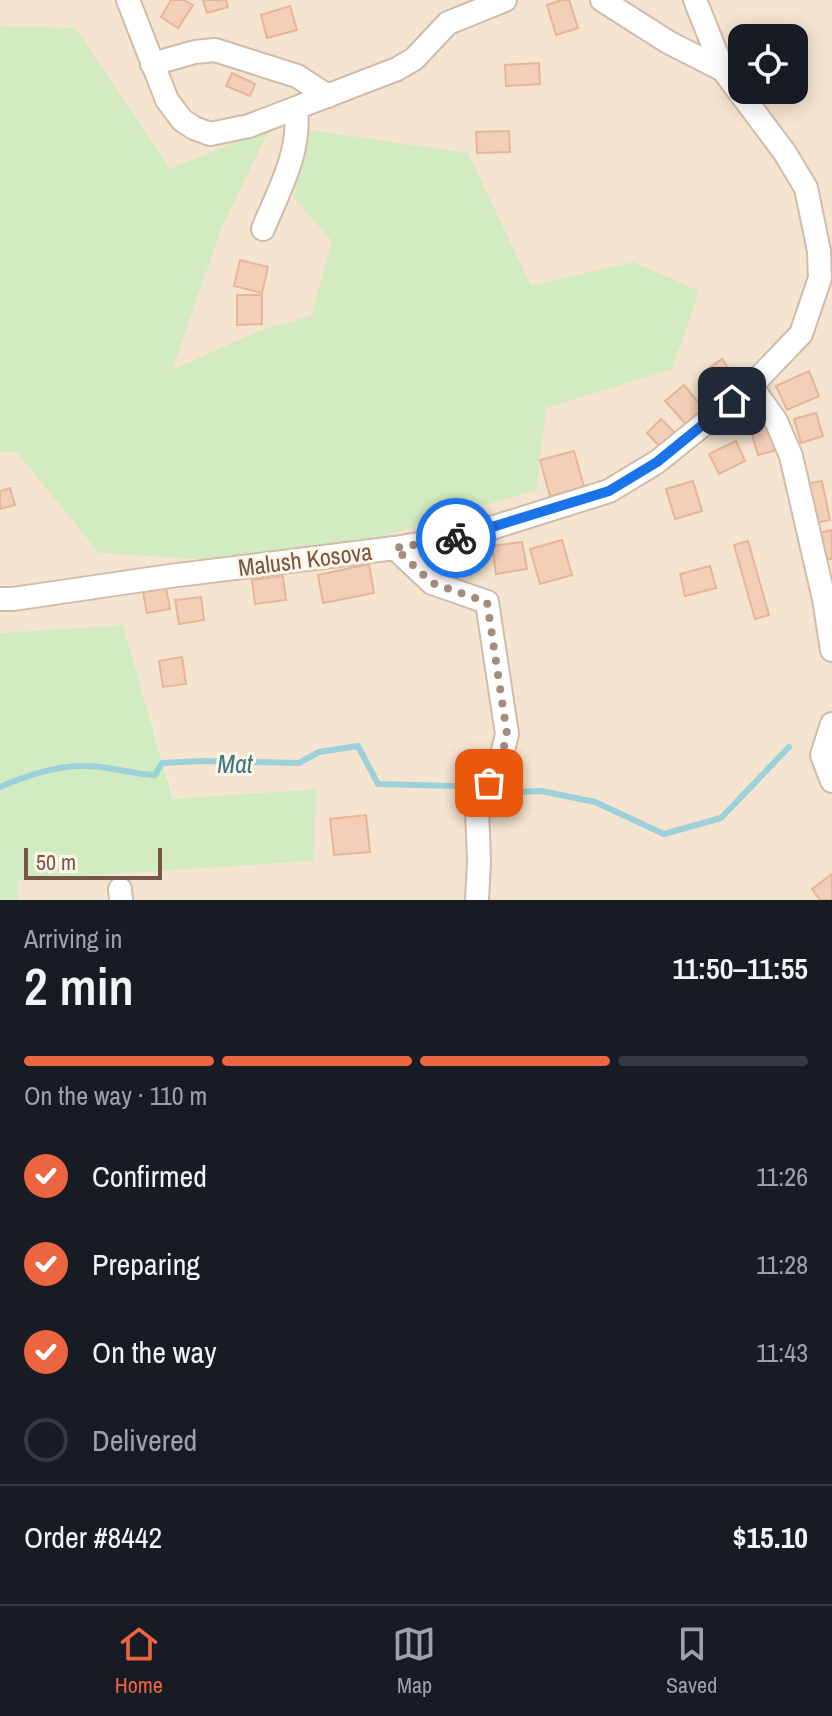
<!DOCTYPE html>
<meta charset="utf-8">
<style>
:root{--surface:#171b24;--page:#20242c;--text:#f1f3f6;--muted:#9ea1a6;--line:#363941;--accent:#ed6441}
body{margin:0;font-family:"Archivo Narrow",sans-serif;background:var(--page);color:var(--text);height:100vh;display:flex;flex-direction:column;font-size:30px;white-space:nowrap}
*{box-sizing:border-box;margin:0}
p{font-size:26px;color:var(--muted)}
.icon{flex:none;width:44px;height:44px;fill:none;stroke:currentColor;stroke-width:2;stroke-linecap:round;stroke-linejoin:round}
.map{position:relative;height:900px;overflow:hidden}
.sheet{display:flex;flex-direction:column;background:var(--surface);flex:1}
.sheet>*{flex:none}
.fabs{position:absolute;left:728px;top:24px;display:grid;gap:16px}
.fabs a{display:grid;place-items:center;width:80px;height:80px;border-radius:16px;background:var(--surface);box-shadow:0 4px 20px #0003;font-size:40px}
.scale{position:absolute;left:24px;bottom:20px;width:138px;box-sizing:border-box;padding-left:8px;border:4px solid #765747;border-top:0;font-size:22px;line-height:28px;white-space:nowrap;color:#765747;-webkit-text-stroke:6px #fff6e9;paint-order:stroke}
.pin{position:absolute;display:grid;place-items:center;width:68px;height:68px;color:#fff;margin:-34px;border-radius:16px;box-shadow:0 4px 12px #0006}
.courier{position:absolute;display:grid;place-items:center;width:80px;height:80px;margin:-40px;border:6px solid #1a73e8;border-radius:50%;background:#fff;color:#222;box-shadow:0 2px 10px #0007}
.headline em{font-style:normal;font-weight:600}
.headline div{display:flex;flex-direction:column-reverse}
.headline{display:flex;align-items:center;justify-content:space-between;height:136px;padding:0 24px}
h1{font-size:52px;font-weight:600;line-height:60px}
.bar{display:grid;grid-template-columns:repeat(4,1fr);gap:12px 8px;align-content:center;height:96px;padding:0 24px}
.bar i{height:10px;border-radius:6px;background:var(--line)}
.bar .on{background:var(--accent)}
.bar p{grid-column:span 4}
.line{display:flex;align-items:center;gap:20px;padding:0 24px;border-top:2px solid var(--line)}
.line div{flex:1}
ol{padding:0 24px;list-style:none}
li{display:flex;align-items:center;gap:24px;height:88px}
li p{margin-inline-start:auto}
li .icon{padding:8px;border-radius:50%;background:var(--accent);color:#fff;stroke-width:4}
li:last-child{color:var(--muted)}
li i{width:44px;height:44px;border:4px solid var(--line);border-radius:50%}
.tabs{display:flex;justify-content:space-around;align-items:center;height:112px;border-top:2px solid var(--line);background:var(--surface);font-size:22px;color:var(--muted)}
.tabs a{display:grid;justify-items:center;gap:4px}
.tabs .on{color:var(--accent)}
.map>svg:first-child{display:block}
.residential{fill:#f5e4d0;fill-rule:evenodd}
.green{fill:#d2ebc0}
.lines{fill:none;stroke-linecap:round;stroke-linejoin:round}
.stream{stroke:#9cd1da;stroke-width:6}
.building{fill:#f4cfb8;stroke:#e7b598;stroke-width:2}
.minor-casing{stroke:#d1bbab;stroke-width:26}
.minor{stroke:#fff;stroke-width:22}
.done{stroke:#a58d7d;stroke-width:8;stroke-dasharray:0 14.4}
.route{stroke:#1a73e8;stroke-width:10}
.labels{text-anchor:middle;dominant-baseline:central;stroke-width:6;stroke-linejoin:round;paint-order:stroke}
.street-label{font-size:24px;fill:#765747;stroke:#fff6e9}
.water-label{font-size:26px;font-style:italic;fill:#3d7983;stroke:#fff6e9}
</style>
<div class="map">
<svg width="832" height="900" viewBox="0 0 832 900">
<rect width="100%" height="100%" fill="#fdf2e2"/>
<path class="residential" d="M0 0H832V900H18L16 880 312 861 317 789 174 800 123 625 0 633ZM742 38H794V90H742Z"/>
<g class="green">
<path d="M0 26 75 28 170 169 270 128 221 229 172 370 264 329 311 316 332 241 293 197 309 130 468 153 531 286 633 262 699 291 672 369 546 408 536 490 384 536 212 560 99 553 17 452H0Z"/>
<path d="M123 625 173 799 317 789 313 861 17 880 18 900H0V633Z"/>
</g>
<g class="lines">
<g class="stream">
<path d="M0 787C25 776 58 765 86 766 109 766 131 774 155 775L162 763 202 761 299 763 319 752 358 746 378 784 454 786"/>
<path d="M488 793 541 791 595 802 664 834 721 818 789 747"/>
</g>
</g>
<g class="building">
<path d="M171 0H184L193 5 178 28 161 17Z"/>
<path d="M203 0H226L228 7 207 13Z"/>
<path d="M562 0H569L578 28 556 35 547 5Z"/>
<path d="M290 6 297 30 267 38 261 15Z"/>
<path d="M539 63 540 84 506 86 505 65Z"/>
<path d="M232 73 255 84 250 96 226 86Z"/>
<path d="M509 131 510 152 477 153 476 132Z"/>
<path d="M240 260 268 267 262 293 234 286Z"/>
<path d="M237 295H262V324L237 325Z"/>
<path d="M722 359 735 377 718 389 705 371Z"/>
<path d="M809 371 819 396 787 410 776 386Z"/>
<path d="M684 385 704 409 686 424 665 401Z"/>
<path d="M816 413 823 436 801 443 794 419Z"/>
<path d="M661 419 676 434 661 448 647 433Z"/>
<path d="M774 424 781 449 758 455 751 431Z"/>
<path d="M736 441 745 461 719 474 709 454Z"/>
<path d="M574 451 584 487 550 496 540 460Z"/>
<path d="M693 481 702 511 675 519 666 489Z"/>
<path d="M822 481 830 520 815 523 807 484Z"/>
<path d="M10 488 15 505 0 509V491Z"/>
<path d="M832 530V559L825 560 819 533Z"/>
<path d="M473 537 478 556 440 567 435 547Z"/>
<path d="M562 540 572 575 540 584 530 549Z"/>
<path d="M748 541 769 615 755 619 734 545Z"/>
<path d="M522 542 527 569 496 574 492 546Z"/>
<path d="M369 564 374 593 323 603 318 575Z"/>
<path d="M710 566 716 588 685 596 680 574Z"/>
<path d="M283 576 286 600 255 604 252 580Z"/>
<path d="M166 588 170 609 147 613 143 592Z"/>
<path d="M201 597 204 620 179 624 175 600Z"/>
<path d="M182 657 186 684 163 687 159 661Z"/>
<path d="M366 815 370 852 334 855 330 819Z"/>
<path d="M832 874V900H820L812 889Z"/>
</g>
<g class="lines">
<g class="minor-casing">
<g id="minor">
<path d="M128 0 167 100 182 120 194 128 210 134 249 126 397 69 414 59 448 23 505 0"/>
<path d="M602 0 668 42 723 70"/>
<path d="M152 64 195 52 215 50 297 76 328 96"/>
<path d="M263 229C279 190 301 152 296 109"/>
<path d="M751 386 776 421 791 456 824 599 832 650"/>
<path d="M395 548 432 583 487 602 507 734 499 767 481 794 477 809 479 862 477 900"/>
<path d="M0 599H13L170 576 395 548 466 536 609 491 657 462 751 386 801 334 820 278 819 251 806 188 785 153 723 70 695 0"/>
<path d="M832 724 822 755 832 781"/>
<path d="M120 889 121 900"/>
</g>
</g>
<use href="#minor" class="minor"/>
</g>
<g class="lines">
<path class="done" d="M456 538 395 548 432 583 487 602 507 734 499 767 489 783"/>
<path class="route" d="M456 538 609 491 657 462 732 401"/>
</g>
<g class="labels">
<g class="street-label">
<text transform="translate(305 559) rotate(-7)">Malush Kosova</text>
</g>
<g class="water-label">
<text x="235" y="763">Mat</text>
</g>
</g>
</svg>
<div class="fabs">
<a><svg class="icon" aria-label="locate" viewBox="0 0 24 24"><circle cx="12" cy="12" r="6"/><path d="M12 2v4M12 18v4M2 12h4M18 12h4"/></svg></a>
</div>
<div class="scale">50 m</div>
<div class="pin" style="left:489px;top:783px;background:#ea580c"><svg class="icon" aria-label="bag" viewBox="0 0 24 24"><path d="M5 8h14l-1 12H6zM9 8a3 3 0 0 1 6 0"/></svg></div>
<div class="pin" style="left:732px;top:401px;background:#1f2937"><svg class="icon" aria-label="home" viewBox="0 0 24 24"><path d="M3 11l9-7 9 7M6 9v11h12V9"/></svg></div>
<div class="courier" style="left:456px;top:538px"><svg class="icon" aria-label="bike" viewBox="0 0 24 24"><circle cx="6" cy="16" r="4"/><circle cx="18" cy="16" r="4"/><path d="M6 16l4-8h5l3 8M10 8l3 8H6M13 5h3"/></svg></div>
</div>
<section class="sheet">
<div class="headline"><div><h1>2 min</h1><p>Arriving in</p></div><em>11:50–11:55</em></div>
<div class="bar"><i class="on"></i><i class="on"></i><i class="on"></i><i></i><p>On the way · 110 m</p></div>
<ol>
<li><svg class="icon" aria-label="check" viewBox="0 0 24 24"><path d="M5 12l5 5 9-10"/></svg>Confirmed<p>11:26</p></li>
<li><svg class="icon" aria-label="check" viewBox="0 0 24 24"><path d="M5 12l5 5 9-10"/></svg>Preparing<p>11:28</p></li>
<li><svg class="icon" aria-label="check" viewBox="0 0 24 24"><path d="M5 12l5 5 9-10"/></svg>On the way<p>11:43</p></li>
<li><i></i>Delivered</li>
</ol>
<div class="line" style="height:104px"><div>Order #8442</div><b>$15.10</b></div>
</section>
<nav class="tabs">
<a class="on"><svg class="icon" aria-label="home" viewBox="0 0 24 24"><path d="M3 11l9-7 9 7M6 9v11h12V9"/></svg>Home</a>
<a><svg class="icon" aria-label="map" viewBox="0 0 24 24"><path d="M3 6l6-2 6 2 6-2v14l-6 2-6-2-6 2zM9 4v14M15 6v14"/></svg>Map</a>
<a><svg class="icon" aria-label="saved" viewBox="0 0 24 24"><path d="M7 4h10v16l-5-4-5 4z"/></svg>Saved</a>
</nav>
